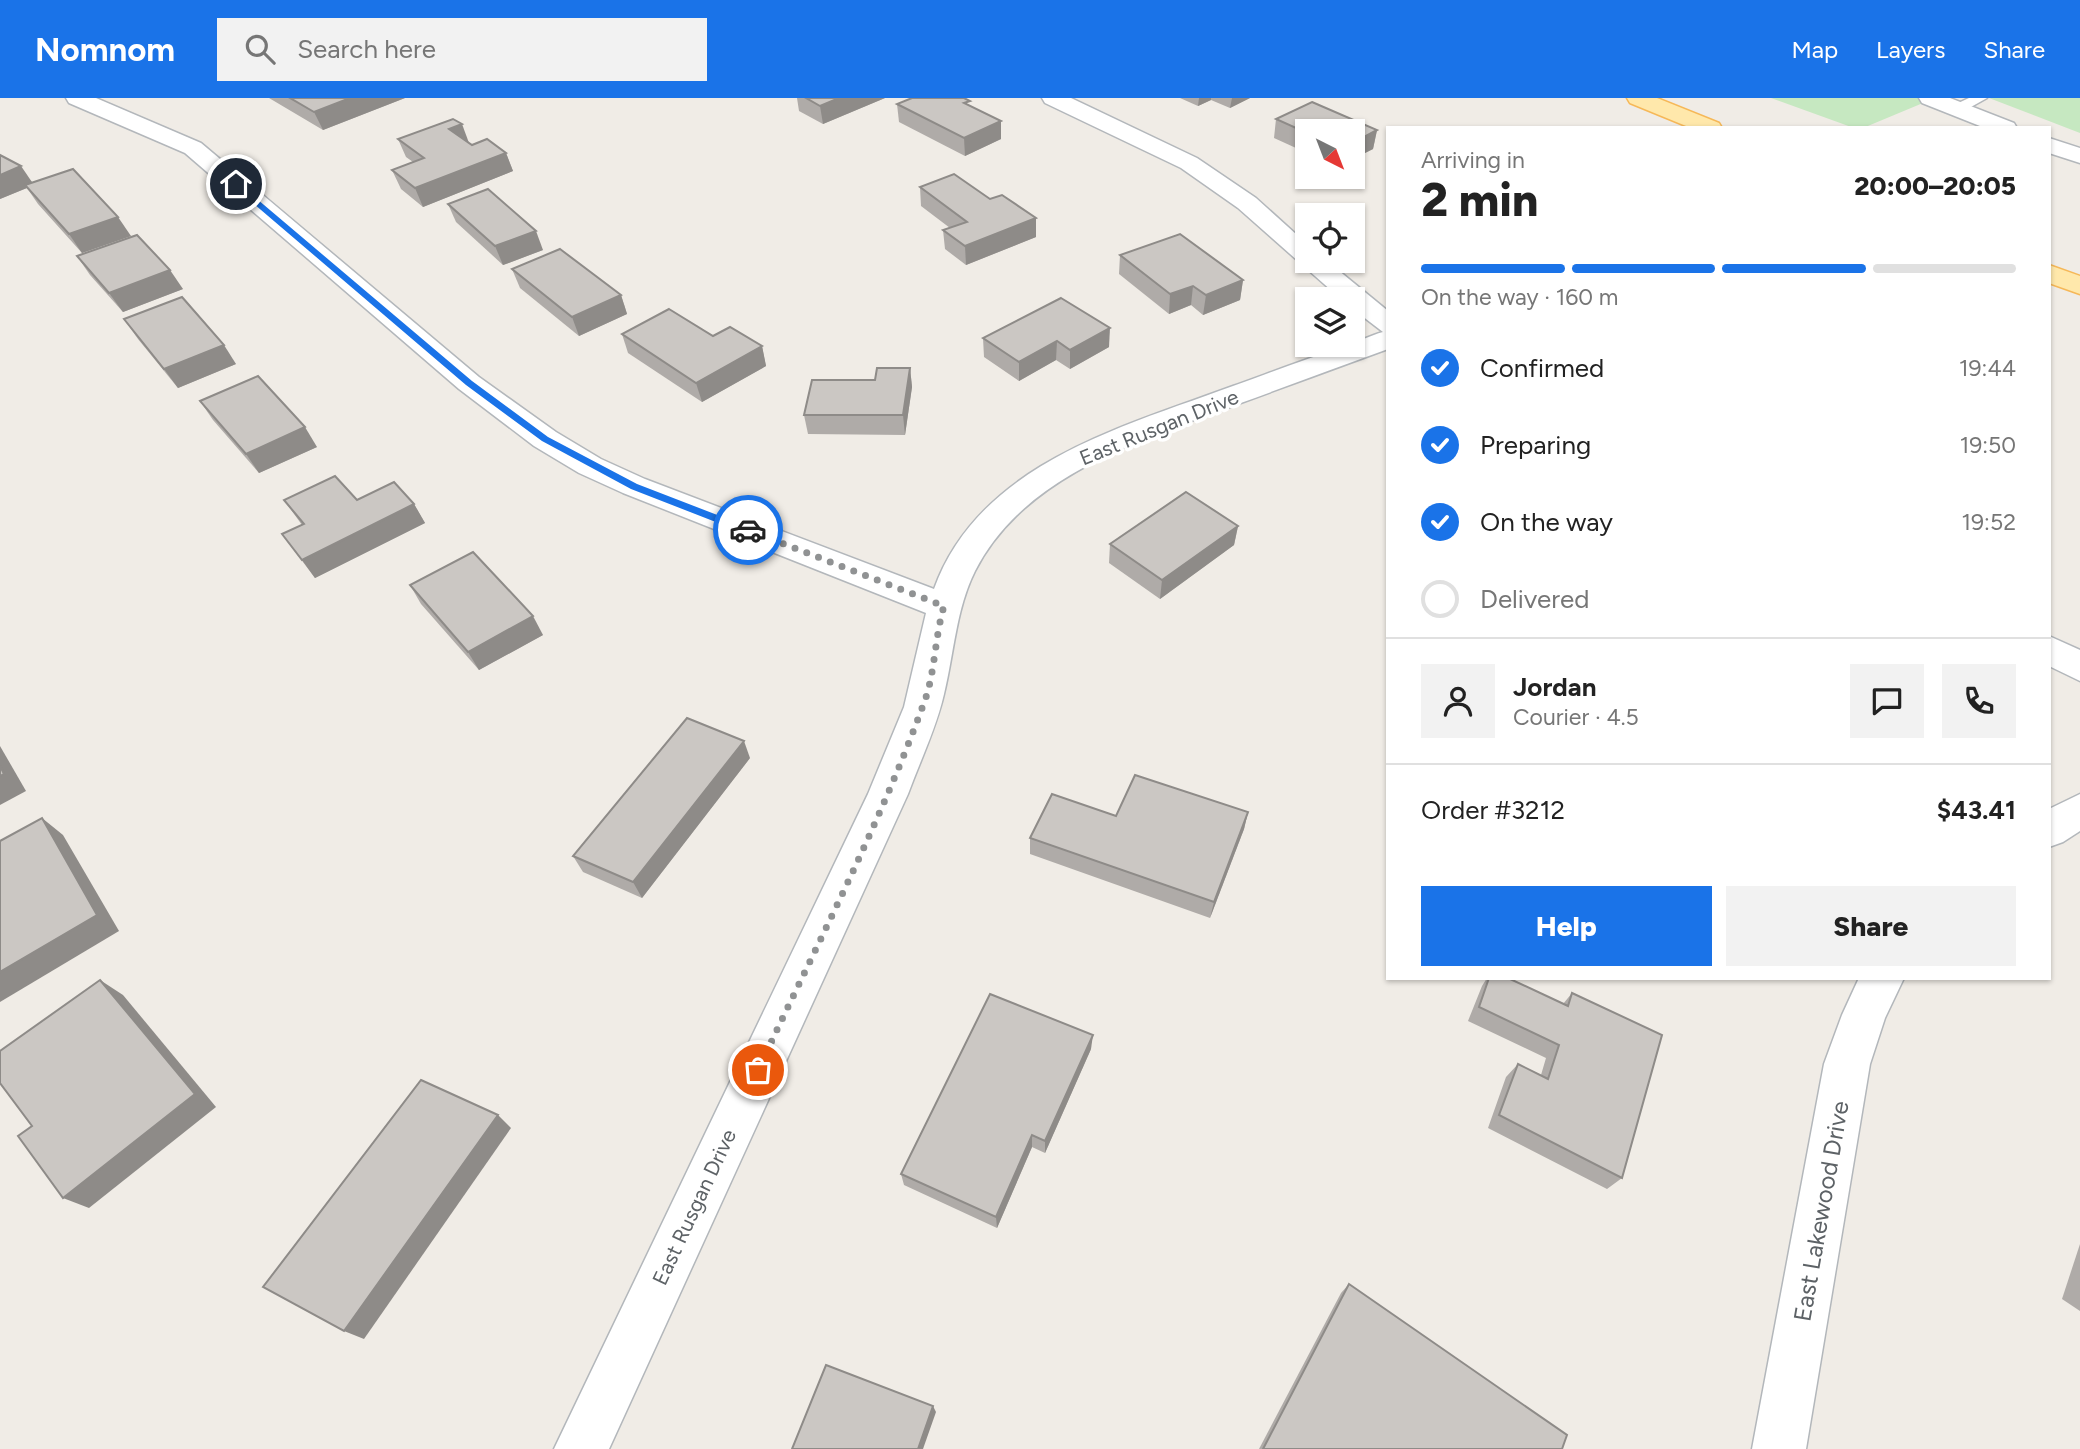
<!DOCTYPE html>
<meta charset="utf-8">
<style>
:root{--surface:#fff;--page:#f2f2f2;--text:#222;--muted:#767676;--line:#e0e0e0;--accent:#1a73e8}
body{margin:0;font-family:Figtree,sans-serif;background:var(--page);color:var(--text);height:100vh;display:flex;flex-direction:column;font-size:26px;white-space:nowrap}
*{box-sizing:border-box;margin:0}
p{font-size:23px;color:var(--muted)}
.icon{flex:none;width:38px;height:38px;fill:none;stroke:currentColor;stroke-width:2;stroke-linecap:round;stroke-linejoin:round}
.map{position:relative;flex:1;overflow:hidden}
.details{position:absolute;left:1386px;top:28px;width:665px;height:854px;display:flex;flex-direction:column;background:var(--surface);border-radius:0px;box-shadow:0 2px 5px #0004}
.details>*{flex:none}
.needle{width:46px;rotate:138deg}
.controls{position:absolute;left:1295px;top:21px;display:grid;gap:14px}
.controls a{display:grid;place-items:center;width:70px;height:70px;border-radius:0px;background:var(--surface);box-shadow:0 2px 5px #0004;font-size:35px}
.pin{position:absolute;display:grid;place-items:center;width:60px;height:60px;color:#fff;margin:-30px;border:4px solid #fff;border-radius:50%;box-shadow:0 2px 7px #0007}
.courier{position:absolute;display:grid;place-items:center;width:70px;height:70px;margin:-35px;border:5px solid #1a73e8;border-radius:50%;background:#fff;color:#222;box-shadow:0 2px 9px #0007}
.head em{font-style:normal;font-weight:800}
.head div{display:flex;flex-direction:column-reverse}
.head{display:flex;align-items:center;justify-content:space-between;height:119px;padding:0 35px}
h1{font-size:46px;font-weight:800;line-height:52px}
.bar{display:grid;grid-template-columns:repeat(4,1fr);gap:10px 7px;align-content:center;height:84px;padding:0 35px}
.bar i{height:9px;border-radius:5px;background:var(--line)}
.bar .on{background:var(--accent)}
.bar p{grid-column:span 4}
.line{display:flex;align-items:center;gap:18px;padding:0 35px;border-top:2px solid var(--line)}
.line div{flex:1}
.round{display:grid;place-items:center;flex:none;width:74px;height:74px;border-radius:0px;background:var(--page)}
ol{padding:0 35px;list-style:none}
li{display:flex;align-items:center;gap:21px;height:77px}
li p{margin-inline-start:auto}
li .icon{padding:7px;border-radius:50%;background:var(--accent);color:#fff;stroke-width:4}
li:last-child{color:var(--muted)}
li i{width:38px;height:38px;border:4px solid var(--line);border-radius:50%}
.action{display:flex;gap:14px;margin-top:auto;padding:14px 35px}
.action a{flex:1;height:80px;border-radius:0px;background:var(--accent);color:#fff;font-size:28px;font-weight:800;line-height:80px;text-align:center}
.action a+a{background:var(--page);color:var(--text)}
header{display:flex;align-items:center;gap:42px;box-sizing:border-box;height:98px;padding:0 35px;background:var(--accent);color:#fff}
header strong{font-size:33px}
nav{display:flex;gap:38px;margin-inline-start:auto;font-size:24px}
.search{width:490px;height:63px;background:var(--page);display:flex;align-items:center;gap:18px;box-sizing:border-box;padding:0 24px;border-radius:0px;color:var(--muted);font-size:26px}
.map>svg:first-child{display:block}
.green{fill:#c6e8c1}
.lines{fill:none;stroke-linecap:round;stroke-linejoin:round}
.lane-casing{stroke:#b3b7bb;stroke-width:3}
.street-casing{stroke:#b3b7bb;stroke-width:3}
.primary-casing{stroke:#f6b858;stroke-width:3}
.lane{fill:#fff;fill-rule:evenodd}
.street{fill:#fff;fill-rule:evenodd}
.primary{fill:#ffe8ab;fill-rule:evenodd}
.wall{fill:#afaba8}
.shaded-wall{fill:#8e8b88}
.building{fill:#cbc7c3;stroke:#8e8b88;stroke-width:2}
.route{fill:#1a73e8}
.done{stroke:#909293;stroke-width:7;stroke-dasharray:0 12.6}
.labels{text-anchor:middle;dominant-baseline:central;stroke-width:7;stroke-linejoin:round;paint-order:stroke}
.street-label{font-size:21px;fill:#5d6266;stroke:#fff}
.near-street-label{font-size:24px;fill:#5d6266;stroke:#fff}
</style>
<header>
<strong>Nomnom</strong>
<div class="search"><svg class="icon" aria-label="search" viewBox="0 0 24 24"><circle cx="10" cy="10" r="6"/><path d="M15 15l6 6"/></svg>Search here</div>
<nav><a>Map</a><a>Layers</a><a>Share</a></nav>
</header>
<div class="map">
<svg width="2080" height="1351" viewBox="0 0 2080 1351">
<rect width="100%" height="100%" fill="#f0ece6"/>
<g class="green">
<path d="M1771 0H1935L1863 30H1854Z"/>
<path d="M1989 0H2080V35Z"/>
</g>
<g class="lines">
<g class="lane-casing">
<path id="lane" d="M1969 0H1987L1962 14H1952V8Z"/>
</g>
<g class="street-casing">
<g id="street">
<path d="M66 0H96L201 45 479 279 556 334 601 361 645 381 934 491C979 366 1122 329 1233 288 1272 274 1311 259 1349 247 1358 244 1371 237 1383 234L1353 211V201H1341L1238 110 1181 70 1045 5 1042 0H1071L1197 60 1256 100 1307 146V163H1327L1388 213V251C1338 269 1288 288 1238 306 1144 341 1024 376 975 473 956 511 954 555 944 596 936 631 920 663 908 696L609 1351H554L868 696 904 609 926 515 623 395 579 375 534 348 459 291 185 55 69 5Z"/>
<path d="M1919 0H1950L2014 25 2017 30H1985L1922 5Z"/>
<path d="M2049 40 2080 50V65L2049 55Z"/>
<path d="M2049 538 2080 552V583L2049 568Z"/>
<path d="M2080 696V733L2063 744 2049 749V711Z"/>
<path d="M1859 880H1904L1885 920 1870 966 1806 1351H1752L1824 966 1842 917Z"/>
</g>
</g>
<g class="primary-casing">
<g id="primary">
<path d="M1627 0H1657L1719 25 1722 30H1691L1630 5Z"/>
<path d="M2049 167 2080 178V196L2049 185Z"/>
</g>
</g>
<use href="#lane" class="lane"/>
<use href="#street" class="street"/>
<use href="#primary" class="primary"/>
</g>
<g class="wall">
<path d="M269 0H405L323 32Z"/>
<path d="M797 0H885L823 26 799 13Z"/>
<path d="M1180 0H1250L1230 10 1211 2 1198 8Z"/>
<path d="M1312 4 1377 32 1373 51 1353 61V33H1307V55L1274 40 1276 21Z"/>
<path d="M897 6 970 8 1001 41 965 58 899 24Z"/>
<path d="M398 41 469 45 472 47 506 55 513 73 423 109 401 91 392 72 413 64 406 59Z"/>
<path d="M0 57 32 84 131 138 82 155 38 106 27 90 0 101Z"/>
<path d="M920 89 990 101 1036 120V139L966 167 945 151 943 132 950 130 921 108Z"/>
<path d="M448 106 543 152 503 167 456 124Z"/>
<path d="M1120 157 1243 182 1240 202 1203 217 1191 207 1169 216 1119 176Z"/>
<path d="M77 158 183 191 123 214 90 177Z"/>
<path d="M512 171 621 197 627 216 579 238 520 190Z"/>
<path d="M1061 200 1109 249 1070 271 1056 262 1019 283 984 259 983 240Z"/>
<path d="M124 221 236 266 178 290 138 241Z"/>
<path d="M622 236 713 238 762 248 766 268 702 304 628 255Z"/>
<path d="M910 270 912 289 905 337 808 336 804 317 875 282Z"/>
<path d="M200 303 317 349 259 375 213 322Z"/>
<path d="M284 402H357L414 406 425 425 315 480 282 436 302 427Z"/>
<path d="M1238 428 1234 447 1160 501 1109 465 1110 446Z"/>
<path d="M410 487 543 537 479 572 421 506Z"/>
<path d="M750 660 642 800 583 774 573 758Z"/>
<path d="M1248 714 1244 731 1210 820 1030 756V740L1116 718Z"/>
<path d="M1487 880H1508L1563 906 1572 895 1622 1080 1607 1091 1488 1030 1506 979 1518 966 1541 977 1546 960 1468 923 1482 888Z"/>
<path d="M1091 951 1045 1055 1032 1049 997 1130 904 1087 901 1076Z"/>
<path d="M2080 1146V1213L2062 1201Z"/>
<path d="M1349 1186 1562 1351H1259L1341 1195Z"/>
</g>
<g class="shaded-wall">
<path d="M350 0H405L323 32 314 14Z"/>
<path d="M839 0H885L823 26 820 8Z"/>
<path d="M1199 0H1211V2L1198 8Z"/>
<path d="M1232 0H1250L1230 10Z"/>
<path d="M1001 23V41L965 58 964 40Z"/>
<path d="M462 26 469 45 449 31Z"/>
<path d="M1377 32 1373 51 1353 61V45Z"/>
<path d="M506 55 513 73 423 109 415 90Z"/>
<path d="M21 68 34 87 0 101V77Z"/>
<path d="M118 119 131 138 82 155 69 136Z"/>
<path d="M1036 120V139L966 167 965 148Z"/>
<path d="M536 133 543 152 503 167 495 148Z"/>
<path d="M170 172 183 191 123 214 109 195Z"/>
<path d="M1243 182 1240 202 1203 217 1206 197Z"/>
<path d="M1193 188 1191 207 1169 216 1170 196Z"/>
<path d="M621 197 627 216 579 238 572 219Z"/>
<path d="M1110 230 1109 249 1070 271V252Z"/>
<path d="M1057 243 1056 262 1019 283V264Z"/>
<path d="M224 247 236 266 178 290 164 271Z"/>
<path d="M762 248 766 268 702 304 696 285Z"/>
<path d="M910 270 912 289 905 337 903 317Z"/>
<path d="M305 329 317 349 259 375 246 356Z"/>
<path d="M414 406 425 425 315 480 302 462Z"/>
<path d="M1238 428 1234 447 1160 501 1162 482Z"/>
<path d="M533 518 543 537 479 572 468 554Z"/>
<path d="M744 643 750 660 642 800 633 784Z"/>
<path d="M0 648 26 693 0 707Z"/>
<path d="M1248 714 1244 731 1210 820 1214 804Z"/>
<path d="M42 720 63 737 119 833 0 904V874Z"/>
<path d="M100 882 123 897 216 1009 89 1110 63 1100Z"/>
<path d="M1093 937 1091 951 1045 1055V1043Z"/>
<path d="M498 1017 511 1030 364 1241 344 1233Z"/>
<path d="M1032 1037V1049L997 1130 996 1119Z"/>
<path d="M933 1308 936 1314 923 1351H918Z"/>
</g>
<g class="building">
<path d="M290 0H350L314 14Z"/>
<path d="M806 0H839L820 8Z"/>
<path d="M912 0H964L970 3 964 5 1001 23 964 40 897 6Z"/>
<path d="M1312 4 1377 32 1353 45V33H1307V35L1276 21Z"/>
<path d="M453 21 462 26 449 31 472 47 487 41 506 55 415 90 392 72 424 60 398 41Z"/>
<path d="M0 57 21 68 0 77Z"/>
<path d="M73 71 118 119 69 136 25 87Z"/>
<path d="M954 76 990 101 1002 97 1036 120 965 148 943 132 967 124 920 89Z"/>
<path d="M488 91 536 133 495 148 448 106Z"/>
<path d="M1180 136 1243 182 1206 197 1193 188 1170 196 1120 157Z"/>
<path d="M137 137 170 172 109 195 77 158Z"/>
<path d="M560 151 621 197 572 219 512 171Z"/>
<path d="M182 199 224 247 164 271 124 221Z"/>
<path d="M1061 200 1110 230 1070 252 1057 243 1019 264 983 240Z"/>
<path d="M669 211 713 238 730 229 762 248 696 285 622 236Z"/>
<path d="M877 270H910L903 317H804L812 282H875Z"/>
<path d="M258 278 305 329 246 356 200 303Z"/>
<path d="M335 378 357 402 394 384 414 406 302 462 282 436 304 426 284 402Z"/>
<path d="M1186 394 1238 428 1162 482 1110 446Z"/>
<path d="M473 454 533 518 468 554 410 487Z"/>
<path d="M687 620 744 643 633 784 573 758Z"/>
<path d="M0 668 4 676 0 678Z"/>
<path d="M1135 677 1248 714 1214 804 1030 740 1052 696 1116 718Z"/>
<path d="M42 720 97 817 0 874V743Z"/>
<path d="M1489 880H1508L1568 908 1572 895 1662 937 1622 1080 1499 1017 1518 966 1548 981 1559 947 1479 909Z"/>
<path d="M100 882 195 996 63 1100 18 1038 32 1028 0 985V953Z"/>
<path d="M990 896 1093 937 1045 1043 1032 1037 996 1119 901 1076Z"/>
<path d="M421 982 498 1017 344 1233 263 1189Z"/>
<path d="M1349 1186 1567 1337 1562 1351H1263Z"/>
<path d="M826 1267 933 1308 918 1351H792Z"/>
</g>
<path class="route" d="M233 85H238L472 283 548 339 637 386 751 430V435H744L631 391 542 343 466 287 233 88Z"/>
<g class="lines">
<path class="done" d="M748 432 944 508C935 538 935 574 925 602 879 729 815 850 758 972"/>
</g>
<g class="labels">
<g class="street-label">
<text transform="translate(1159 329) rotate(-22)">East Rusgan Drive</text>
<text transform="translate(694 1109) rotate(-65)">East Rusgan Drive</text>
</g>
<g class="near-street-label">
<text transform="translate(1821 1113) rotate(-80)">East Lakewood Drive</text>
</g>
</g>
</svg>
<div class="controls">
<a><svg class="needle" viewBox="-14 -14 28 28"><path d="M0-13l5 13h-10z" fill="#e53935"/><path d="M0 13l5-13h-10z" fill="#767676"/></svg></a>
<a><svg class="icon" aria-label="locate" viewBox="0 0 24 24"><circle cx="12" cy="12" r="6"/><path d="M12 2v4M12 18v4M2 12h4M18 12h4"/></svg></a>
<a><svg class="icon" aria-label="layers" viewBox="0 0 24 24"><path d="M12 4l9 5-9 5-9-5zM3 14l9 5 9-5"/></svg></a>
</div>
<div class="pin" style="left:758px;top:972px;background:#ea580c"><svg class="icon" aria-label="bag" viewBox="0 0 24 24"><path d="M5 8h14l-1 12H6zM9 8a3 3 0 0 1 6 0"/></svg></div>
<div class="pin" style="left:236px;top:86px;background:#1f2937"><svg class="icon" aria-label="home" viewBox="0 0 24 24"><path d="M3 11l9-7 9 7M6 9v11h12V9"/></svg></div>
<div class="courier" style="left:748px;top:432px"><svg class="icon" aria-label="car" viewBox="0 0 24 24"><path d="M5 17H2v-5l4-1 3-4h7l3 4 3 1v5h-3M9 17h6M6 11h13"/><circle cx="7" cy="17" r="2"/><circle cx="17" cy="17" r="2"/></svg></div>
<section class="details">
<div class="head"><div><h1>2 min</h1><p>Arriving in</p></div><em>20:00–20:05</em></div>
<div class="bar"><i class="on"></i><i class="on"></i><i class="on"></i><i></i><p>On the way · 160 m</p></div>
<ol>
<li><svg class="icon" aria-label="check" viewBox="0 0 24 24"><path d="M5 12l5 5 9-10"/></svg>Confirmed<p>19:44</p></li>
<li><svg class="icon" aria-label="check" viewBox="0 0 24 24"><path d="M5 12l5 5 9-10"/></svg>Preparing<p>19:50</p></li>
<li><svg class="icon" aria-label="check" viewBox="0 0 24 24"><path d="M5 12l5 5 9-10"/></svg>On the way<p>19:52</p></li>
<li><i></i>Delivered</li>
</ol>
<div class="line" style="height:126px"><a class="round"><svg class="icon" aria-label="person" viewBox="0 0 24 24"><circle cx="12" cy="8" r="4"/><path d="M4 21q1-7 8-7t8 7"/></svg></a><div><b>Jordan</b><p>Courier · 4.5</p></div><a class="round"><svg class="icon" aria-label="chat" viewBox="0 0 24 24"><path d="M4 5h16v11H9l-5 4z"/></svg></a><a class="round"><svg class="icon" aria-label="phone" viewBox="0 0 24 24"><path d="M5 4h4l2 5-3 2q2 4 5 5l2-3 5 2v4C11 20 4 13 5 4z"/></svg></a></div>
<div class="line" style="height:91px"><div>Order #3212</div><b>$43.41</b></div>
<div class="action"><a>Help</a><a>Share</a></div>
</section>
</div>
